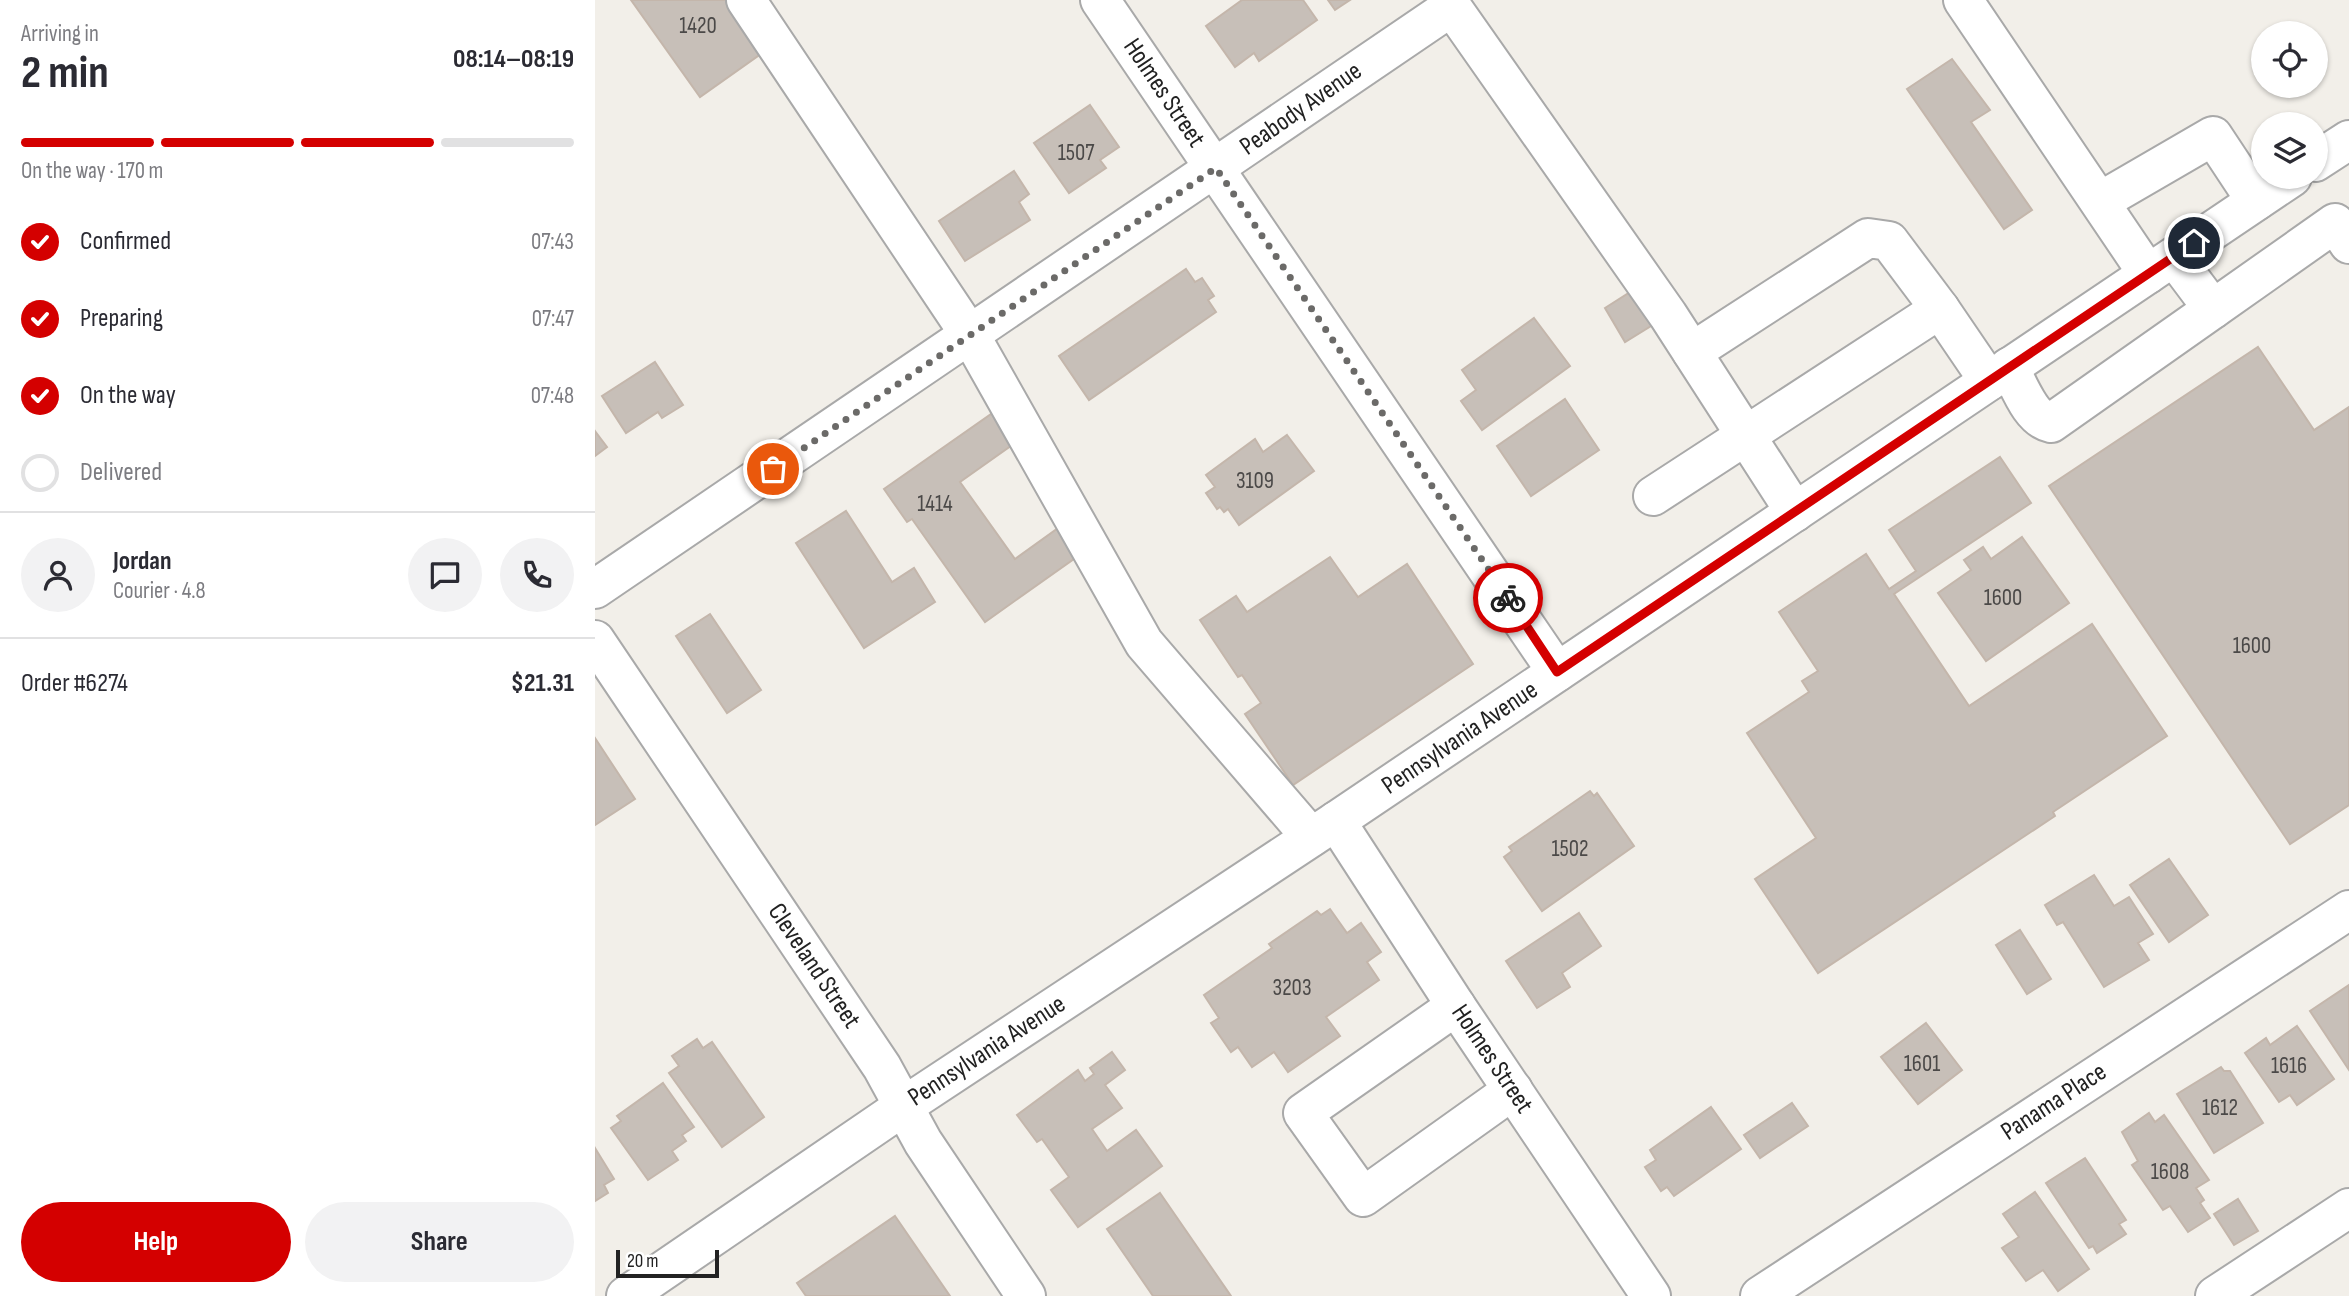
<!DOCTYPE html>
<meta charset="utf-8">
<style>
:root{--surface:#fff;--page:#f2f2f3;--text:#2b2b33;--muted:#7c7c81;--line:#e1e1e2;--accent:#d40000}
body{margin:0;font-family:"Sofia Sans Condensed",sans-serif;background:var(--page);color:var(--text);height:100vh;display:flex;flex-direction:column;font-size:26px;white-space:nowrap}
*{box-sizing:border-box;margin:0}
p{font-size:23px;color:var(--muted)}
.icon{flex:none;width:38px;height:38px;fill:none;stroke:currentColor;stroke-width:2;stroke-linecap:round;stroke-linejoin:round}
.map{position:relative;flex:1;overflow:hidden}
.sheet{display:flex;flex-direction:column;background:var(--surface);width:595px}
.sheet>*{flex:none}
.fabs{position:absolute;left:1656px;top:21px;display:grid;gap:14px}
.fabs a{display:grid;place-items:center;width:77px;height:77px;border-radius:50%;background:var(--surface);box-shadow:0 2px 5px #0004;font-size:35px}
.scale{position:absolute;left:21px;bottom:18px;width:103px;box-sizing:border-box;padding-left:7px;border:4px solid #222;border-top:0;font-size:19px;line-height:24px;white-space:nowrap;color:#222;-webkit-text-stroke:5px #fff;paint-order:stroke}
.pin{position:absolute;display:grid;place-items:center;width:60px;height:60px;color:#fff;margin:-30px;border:4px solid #fff;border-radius:50%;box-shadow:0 2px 7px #0007}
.courier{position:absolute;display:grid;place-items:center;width:70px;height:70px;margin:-35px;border:5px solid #d40000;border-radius:50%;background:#fff;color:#222;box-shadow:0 2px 9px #0007}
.headline em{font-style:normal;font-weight:700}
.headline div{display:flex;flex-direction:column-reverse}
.headline{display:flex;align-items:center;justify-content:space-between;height:119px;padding:0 21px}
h1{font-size:46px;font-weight:700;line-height:52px}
.bar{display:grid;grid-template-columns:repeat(4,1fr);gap:10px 7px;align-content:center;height:84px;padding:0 21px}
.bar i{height:9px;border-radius:5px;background:var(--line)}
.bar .selected{background:var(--accent)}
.bar p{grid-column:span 4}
.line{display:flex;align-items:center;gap:18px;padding:0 21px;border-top:2px solid var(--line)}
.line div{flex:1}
.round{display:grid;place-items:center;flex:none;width:74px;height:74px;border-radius:37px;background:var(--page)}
ol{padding:0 21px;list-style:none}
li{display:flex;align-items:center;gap:21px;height:77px}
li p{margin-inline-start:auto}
li .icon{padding:7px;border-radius:50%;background:var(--accent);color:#fff;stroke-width:4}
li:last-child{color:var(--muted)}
li i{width:38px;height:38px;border:4px solid var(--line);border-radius:50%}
.primary-button{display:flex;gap:14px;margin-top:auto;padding:14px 21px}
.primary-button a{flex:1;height:80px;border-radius:42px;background:var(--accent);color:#fff;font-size:28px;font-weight:700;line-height:80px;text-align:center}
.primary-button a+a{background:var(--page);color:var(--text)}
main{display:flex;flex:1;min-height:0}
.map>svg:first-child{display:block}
.building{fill:#c7bfb8;stroke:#c4b6ab;stroke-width:2}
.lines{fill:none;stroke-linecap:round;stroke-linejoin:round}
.minor-casing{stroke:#a9a9a9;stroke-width:42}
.minor{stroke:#fff;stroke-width:38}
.done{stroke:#6b6a68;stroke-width:7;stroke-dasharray:0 12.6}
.route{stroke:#d40000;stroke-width:9}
.labels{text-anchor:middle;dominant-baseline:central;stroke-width:5;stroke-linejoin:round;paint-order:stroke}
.number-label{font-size:23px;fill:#4b4948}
.street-label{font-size:26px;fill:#222;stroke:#fff}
</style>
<main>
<section class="sheet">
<div class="headline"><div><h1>2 min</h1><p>Arriving in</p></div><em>08:14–08:19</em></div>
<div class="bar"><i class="selected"></i><i class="selected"></i><i class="selected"></i><i></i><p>On the way · 170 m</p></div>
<ol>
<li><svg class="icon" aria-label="check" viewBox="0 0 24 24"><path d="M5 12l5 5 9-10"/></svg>Confirmed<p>07:43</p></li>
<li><svg class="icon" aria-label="check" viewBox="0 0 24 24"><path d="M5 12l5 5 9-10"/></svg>Preparing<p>07:47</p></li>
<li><svg class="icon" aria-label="check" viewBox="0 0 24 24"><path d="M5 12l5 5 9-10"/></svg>On the way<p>07:48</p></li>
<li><i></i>Delivered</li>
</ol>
<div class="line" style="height:126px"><a class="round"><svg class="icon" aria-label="person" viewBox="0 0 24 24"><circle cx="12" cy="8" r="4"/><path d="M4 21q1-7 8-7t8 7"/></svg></a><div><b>Jordan</b><p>Courier · 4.8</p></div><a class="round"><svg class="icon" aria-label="chat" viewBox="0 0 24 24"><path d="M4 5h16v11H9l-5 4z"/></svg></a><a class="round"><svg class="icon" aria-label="phone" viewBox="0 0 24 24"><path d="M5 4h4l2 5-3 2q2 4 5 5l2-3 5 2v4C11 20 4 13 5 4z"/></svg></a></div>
<div class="line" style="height:91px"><div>Order #6274</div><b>$21.31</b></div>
<div class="primary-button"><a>Help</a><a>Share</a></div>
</section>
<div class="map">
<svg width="1754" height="1296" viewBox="0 0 1754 1296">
<rect width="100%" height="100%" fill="#f2efe9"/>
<g class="building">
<path d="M36 0H133L170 51 105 97Z"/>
<path d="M647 0H708L722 20 664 61 659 53 640 67 611 26Z"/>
<path d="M733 0H755L740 10Z"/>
<path d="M1357 59 1395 110 1376 122 1437 210 1409 229 1312 89Z"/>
<path d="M495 105 524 147 505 160 511 168 474 193 439 143Z"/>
<path d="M419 171 434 194 424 202 435 220 370 261 344 221Z"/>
<path d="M591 269 600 282 607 278 619 296 613 300 621 312 494 400 464 356Z"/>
<path d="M1040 289 1061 323 1030 342 1010 308Z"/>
<path d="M939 318 975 366 887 430 866 401 881 390 867 370Z"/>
<path d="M1663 347 1719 430 1754 407V805L1695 844 1454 486Z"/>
<path d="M60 362 88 405 67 418 63 412 31 433 7 396Z"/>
<path d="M970 399 1004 450 936 496 902 446Z"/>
<path d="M399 412 420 443 365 482 420 559 466 526 486 554 390 622 317 519 312 522 289 489Z"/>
<path d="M0 431 12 447 0 456Z"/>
<path d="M692 435 719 471 644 525 633 509 629 512 625 507 622 509 611 493 620 487 611 475 660 439 668 452Z"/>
<path d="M1405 457 1436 503 1299 594 1374 706 1497 624 1572 736 1458 812 1460 816 1223 973 1160 879 1221 838 1152 733 1214 692 1207 681 1223 671 1184 612 1271 554 1294 589 1321 571 1294 530Z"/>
<path d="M251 511 297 582 319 568 340 602 269 648 201 543Z"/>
<path d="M1427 537 1474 603 1391 661 1343 593 1376 570 1369 560 1388 547 1396 559Z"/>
<path d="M735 557 763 597 812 564 878 664 698 785 650 714 666 703 647 675 643 677 605 620 641 596 652 612Z"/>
<path d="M115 614 166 690 132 713 81 636Z"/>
<path d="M0 738 40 799 0 825Z"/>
<path d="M995 791 999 796 1002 793 1039 846 947 911 909 857 917 851 914 847Z"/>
<path d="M1574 859 1613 915 1574 942 1535 885Z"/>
<path d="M1499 875 1519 906 1534 897 1558 934 1543 943 1554 960 1509 987 1468 922 1462 925 1450 905Z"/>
<path d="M735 909 752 933 766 923 786 952 772 962 784 980 731 1017 745 1036 693 1072 679 1052 657 1067 643 1047 636 1052 616 1023 624 1018 609 995 677 948 674 944 722 911 726 915Z"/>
<path d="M984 913 1006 946 967 973 975 987 942 1008 911 961Z"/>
<path d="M1425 930 1456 979 1432 994 1401 945Z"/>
<path d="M1754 985V1070L1715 1011Z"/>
<path d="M1331 1023 1367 1070 1323 1104 1286 1057Z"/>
<path d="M1702 1026 1739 1079 1702 1105 1695 1095 1684 1102 1650 1053 1671 1038 1675 1045Z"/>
<path d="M102 1039 108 1048 117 1042 169 1117 127 1147 74 1073 84 1066 77 1056Z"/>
<path d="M517 1052 530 1070 510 1085 527 1108 497 1129 512 1151 541 1130 567 1166 483 1227 456 1190 474 1177 447 1139 442 1142 422 1115 483 1070 490 1081 499 1074 495 1068Z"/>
<path d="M1626 1067 1629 1071H1635L1668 1123 1619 1153 1582 1094Z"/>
<path d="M68 1083 99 1127 87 1135 91 1141 77 1151 83 1160 53 1180 16 1128 26 1121 22 1116Z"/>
<path d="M1197 1103 1213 1126 1165 1158 1149 1135Z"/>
<path d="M1116 1107 1146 1149 1079 1196 1072 1187 1066 1191 1050 1167 1061 1160 1055 1150Z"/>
<path d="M1554 1113 1560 1122 1569 1115 1614 1180 1601 1188 1609 1200 1605 1203 1615 1218 1593 1232 1575 1206 1568 1210 1537 1165 1543 1161 1527 1132Z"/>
<path d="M0 1148 19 1179 9 1185 13 1193 0 1201Z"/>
<path d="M1490 1158 1531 1220 1524 1224 1531 1234 1502 1253 1498 1246 1494 1248 1451 1183Z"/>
<path d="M1440 1192 1494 1269 1463 1291 1448 1270 1431 1281 1407 1248 1424 1237 1408 1214Z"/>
<path d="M565 1193 636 1296H558L512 1229Z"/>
<path d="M1643 1199 1663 1231 1639 1245 1619 1214Z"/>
<path d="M300 1216 355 1296H211L202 1283Z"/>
</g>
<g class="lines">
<g class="minor-casing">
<g id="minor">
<path d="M151 0 375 335 549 643 716 837"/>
<path d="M505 0 962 672"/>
<path d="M852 0 1073 315 1200 512"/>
<path d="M1368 0 1553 274"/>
<path d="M1720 162 1754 140"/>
<path d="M1506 201 1618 136 1661 201"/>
<path d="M1579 257 1618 309 1740 223 1754 244"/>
<path d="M1097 352 1273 238 1294 241 1345 309 1394 381"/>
<path d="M1414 367C1424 385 1435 419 1456 423L1618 309"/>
<path d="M1058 496 1345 309"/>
<path d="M0 589 856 7"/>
<path d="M0 640 287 1067 328 1142 431 1296"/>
<path d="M741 821 861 1006 1056 1296"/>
<path d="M861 1006 708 1113 768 1197 918 1090"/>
<path d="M31 1296 309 1106 741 821 1697 177"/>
<path d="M1165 1296 1754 910"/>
<path d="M1620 1296 1754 1208"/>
</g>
</g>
<use href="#minor" class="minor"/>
</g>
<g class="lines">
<path class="done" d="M178 469 621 168 913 598"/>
<path class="route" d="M913 598 962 672 1599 243"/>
</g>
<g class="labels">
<g class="number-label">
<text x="103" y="26">1420</text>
<text x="481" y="153">1507</text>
<text x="660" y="481">3109</text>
<text x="340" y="504">1414</text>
<text x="1408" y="598">1600</text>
<text x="1657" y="646">1600</text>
<text x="975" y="849">1502</text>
<text x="697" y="988">3203</text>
<text x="1327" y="1064">1601</text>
<text x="1694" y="1066">1616</text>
<text x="1625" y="1108">1612</text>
<text x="1575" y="1172">1608</text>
</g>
<g class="street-label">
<text transform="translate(569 93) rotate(56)">Holmes Street</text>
<text transform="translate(706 109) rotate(-35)">Peabody Avenue</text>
<text transform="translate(865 738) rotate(-34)">Pennsylvania Avenue</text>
<text transform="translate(219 966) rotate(56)">Cleveland Street</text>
<text transform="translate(392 1051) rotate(-33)">Pennsylvania Avenue</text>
<text transform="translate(897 1059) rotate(56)">Holmes Street</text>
<text transform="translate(1459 1102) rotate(-33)">Panama Place</text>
</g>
</g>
</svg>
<div class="fabs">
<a><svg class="icon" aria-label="locate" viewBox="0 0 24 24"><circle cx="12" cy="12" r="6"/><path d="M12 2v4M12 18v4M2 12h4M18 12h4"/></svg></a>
<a><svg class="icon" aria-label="layers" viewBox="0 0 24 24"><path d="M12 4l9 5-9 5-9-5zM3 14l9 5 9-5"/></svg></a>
</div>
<div class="scale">20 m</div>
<div class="pin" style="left:178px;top:469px;background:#ea580c"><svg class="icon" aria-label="bag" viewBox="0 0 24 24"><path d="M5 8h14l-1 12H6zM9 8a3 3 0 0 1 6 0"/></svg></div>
<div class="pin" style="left:1599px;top:243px;background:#1f2937"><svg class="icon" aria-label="home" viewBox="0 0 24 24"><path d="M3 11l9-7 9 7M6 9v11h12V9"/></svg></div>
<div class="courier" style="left:913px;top:598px"><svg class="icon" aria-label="bike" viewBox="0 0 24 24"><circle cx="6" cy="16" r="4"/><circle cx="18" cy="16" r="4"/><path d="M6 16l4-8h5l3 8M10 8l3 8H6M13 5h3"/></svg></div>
</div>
</main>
